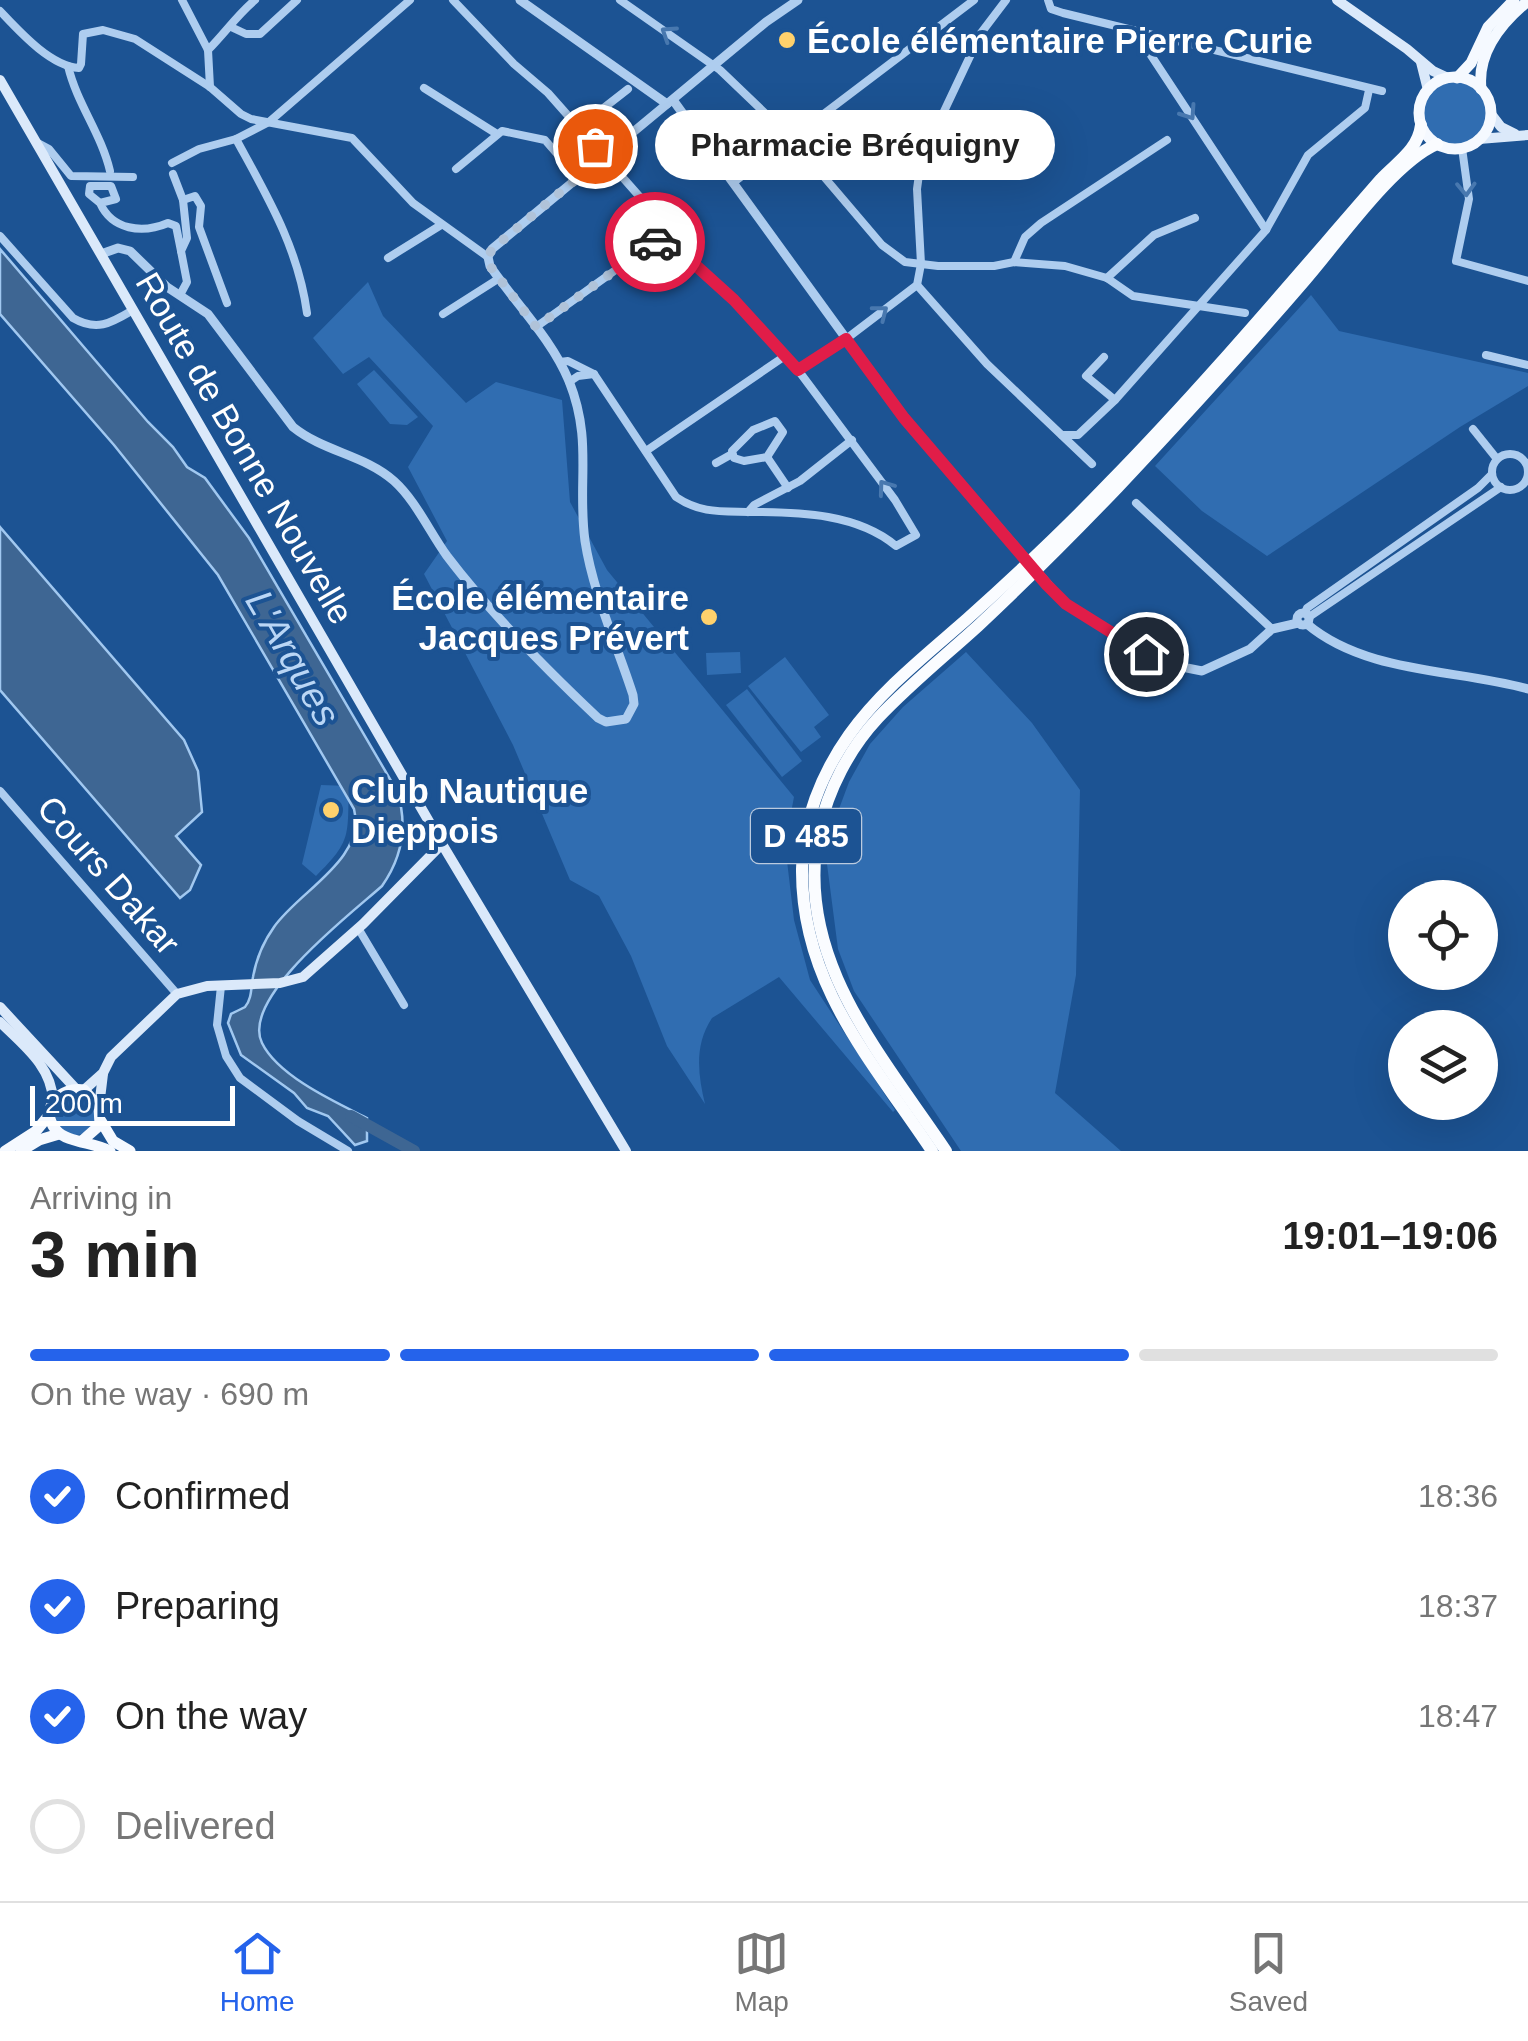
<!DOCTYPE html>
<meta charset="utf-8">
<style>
:root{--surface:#fff;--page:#f2f2f2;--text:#222;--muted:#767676;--line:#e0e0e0;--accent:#2563eb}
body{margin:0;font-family:Arial,sans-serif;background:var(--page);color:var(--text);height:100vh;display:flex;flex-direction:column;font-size:38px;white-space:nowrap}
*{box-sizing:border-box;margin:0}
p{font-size:32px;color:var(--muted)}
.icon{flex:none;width:55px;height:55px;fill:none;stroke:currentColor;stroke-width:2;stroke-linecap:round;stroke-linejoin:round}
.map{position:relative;height:1151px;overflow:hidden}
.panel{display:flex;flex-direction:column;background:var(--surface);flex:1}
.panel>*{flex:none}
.controls{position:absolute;left:1388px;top:880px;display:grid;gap:20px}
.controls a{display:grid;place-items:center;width:110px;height:110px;border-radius:50%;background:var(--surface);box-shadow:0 10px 40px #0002;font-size:50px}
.scale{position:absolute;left:30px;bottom:25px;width:205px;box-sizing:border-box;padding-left:10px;border:5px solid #fff;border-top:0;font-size:28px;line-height:35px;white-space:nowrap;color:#fff;-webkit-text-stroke:8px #1c5393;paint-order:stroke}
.pin{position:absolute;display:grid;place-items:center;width:85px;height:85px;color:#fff;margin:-42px;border:5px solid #fff;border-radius:50%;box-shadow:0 2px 10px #0007}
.courier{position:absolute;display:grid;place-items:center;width:100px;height:100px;margin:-50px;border:8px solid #e11d48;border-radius:50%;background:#fff;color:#222;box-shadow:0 2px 12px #0007}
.bubble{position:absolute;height:70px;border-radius:35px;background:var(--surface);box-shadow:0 10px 40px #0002;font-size:32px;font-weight:700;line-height:70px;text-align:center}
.head em{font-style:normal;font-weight:700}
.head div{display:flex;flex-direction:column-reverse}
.head{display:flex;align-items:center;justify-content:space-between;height:170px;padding:0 30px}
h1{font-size:65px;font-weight:700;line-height:75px}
.bar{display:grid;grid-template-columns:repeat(4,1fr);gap:15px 10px;align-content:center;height:120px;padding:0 30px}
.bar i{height:12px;border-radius:8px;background:var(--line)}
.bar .selected{background:var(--accent)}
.bar p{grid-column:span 4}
ol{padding:0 30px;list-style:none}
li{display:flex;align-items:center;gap:30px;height:110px}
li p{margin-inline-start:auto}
li .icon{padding:10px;border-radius:50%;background:var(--accent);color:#fff;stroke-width:4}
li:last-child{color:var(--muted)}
li i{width:55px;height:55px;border:5px solid var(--line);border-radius:50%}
.dock{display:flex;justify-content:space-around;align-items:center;height:140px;border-top:2px solid var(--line);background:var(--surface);font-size:28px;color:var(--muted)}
.dock a{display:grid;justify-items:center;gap:5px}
.dock .selected{color:var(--accent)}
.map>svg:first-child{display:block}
.green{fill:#306db1}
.water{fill:#3e6693;stroke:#a1c8f0;stroke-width:2.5}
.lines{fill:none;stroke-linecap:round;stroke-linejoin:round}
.river{stroke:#3e6693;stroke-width:12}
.minor{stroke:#aecdef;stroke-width:8}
.tertiary{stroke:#aecdef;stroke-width:9}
.secondary{stroke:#dbe9fa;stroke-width:10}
.primary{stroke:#f5f9ff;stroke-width:11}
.trunk{stroke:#fafcff;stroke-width:12}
.oneway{stroke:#4878af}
.done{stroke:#b0c3d9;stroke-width:10;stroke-dasharray:0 18}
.route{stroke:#e11d48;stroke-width:12}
.poi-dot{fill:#ffd16c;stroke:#1c5393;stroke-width:4}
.labels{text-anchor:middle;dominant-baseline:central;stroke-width:8;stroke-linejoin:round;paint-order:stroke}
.shield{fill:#1c5393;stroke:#bbcbdf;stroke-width:2.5}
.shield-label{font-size:32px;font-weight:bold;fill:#fff}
.poi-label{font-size:35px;font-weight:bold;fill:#fff;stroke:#1c5393;text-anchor:start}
.street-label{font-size:35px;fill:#fff;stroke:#1c5393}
.water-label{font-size:38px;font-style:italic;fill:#bad6f5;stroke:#1c5393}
</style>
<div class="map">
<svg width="1528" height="1151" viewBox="0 0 1528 1151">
<rect width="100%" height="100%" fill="#1c5393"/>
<g class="green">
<circle cx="1455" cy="113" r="31"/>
<path d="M368 282 383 316 466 403 496 382 562 400 570 502 607 570 794 797 785 844 794 920 810 980 895 1110 893 1112 779 977 712 1018C694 1045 698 1075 705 1104L667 1046 631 956 599 896 570 880 513 745 424 574 447 541 408 467 433 426 369 357 343 374 313 338Z"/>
<path d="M1311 295 1339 331 1528 373V386L1460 427 1267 556 1202 511 1155 466Z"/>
<path d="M374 370 418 417 407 425 390 424 357 384Z"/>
<path d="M740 652 741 673 707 675 706 653Z"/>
<path d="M966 652 1032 723 1080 790 1076 975 1055 1093 1121 1151H961L854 991 838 949 827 864 836 817 849 782 870 744 903 707Z"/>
<path d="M785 657 829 715 814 727 821 737 801 752 748 686Z"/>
<path d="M747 689 802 761 782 777 726 705Z"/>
<path d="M321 785 349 786C347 835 353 840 316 876L302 864Z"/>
<circle cx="75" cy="1115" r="20"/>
</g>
<g class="water">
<path d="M0 249 148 422 173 447 187 467 205 478 249 538 397 791C408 825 403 856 382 886 352 913 240 998 262 1043 278 1076 335 1102 367 1118V1141L355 1145 328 1116 307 1108 294 1093 241 1055 228 1023 231 1014C233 1013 243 1008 245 1007 252 999 251 987 253 977 256 960 264 941 274 927 300 890 366 860 354 809L218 575 114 445 0 314Z"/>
<path d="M0 527 184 740 198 771 202 812 176 836 201 865 190 890 180 898 0 690Z"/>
</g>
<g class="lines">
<path class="river" d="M351 1116 414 1151"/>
<g class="minor">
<path d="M182 0 208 50 210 87"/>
<path d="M453 0 514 64 548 93 670 231 692 261 735 300 798 370 895 500 916 535 896 546C858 514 801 512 752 512 723 511 701 514 676 497L594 374 568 361 560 362"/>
<path d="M620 0 720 70 791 138 882 245 905 262 938 266H994L1014 262 1065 266 1107 278 1133 296 1245 313"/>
<path d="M1048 0 1051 9 1063 13 1382 91"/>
<path d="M0 11C19 31 50 66 79 68L81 64 83 34 103 30 135 39 210 87 241 114 251 119 352 138 413 203 488 257"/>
<path d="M231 27 246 34H260L297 0"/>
<path d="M1135 31 1266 230"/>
<path d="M208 50C225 33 237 15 255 0"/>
<path d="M68 66C77 104 101 133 110 171"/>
<path d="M424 88 497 134"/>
<path d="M578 128 628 89"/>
<path d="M236 139C267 196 298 247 307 313"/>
<path d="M36 142 49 149 71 176 133 177"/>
<path d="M1462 148 1469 199 1456 261 1528 281"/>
<path d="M172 163 199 149 236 139 269 122 410 0"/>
<path d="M456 169 502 131 545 140 578 178"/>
<path d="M173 174 183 200"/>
<path d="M734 182 974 0"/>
<path d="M100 203 89 194 90 186H111L116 199 100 203C112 230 142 234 168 223L176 226 181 251"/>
<path d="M0 236 73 318C97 332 111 323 133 310"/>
<path d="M388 258 441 225"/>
<path d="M1014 262 1025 237 1041 223 1167 140"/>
<path d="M1107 278 1154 235 1195 218"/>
<path d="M917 285 987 364 1092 464"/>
<path d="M180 295 187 282 181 251 187 238 183 200 195 196 201 206 199 227 227 303"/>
<path d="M443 314 498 279"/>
<path d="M536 327 670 231"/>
<path d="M1486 355 1528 365"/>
<path d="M1104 357 1086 376 1115 400"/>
<path d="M798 370 846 339 917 285 921 264 917 189 921 160 981 33 1006 0"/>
<path d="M569 382 578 376 594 374"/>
<path d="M1473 429 1497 459"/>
<path d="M1062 435H1078L1115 400 1266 230 1308 155 1365 108 1369 90"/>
<path d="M646 451 785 356"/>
<circle cx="1510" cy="472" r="18"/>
<path d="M767 457 744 461 734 458 732 451 753 430 775 421 783 432 767 457 788 488"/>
<path d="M716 463 732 454"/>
<path d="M1136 503 1272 629"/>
<path d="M748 512 754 505 800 481 852 440"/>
<path d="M1305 613 1307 608 1478 488 1492 474"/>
<path d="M1309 617 1501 487"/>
<path d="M0 791 177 994"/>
<path d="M358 928 404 1005"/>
<path d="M221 986 217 1025 226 1056 240 1078 298 1121 348 1151"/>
</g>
<g class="tertiary">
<path d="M520 0 667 104"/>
<path d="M673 100 903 417 1065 604 1146 654 1177 666 1202 671 1250 649 1272 629 1298 623"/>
<path d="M101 254 118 248 130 251 167 287 208 314 293 427C324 452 365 455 394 481 416 501 429 531 447 556 491 614 545 668 598 718L606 722 626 719 634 704 633 695C617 645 593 593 585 541 577 482 593 441 569 381 551 338 516 304 490 266L488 257 492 249 766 22 798 0"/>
<circle cx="1303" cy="619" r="6"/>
<path d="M1307 624C1366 674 1457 669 1528 689"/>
</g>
<g class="secondary">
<path d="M1337 0 1407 49 1433 71 1448 78"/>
<path d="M1421 62 1428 90"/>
<path d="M0 80 442 844 626 1151"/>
<path d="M1491 114 1501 127 1515 134"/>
<path d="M1479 139 1528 135"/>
<path d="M0 1007 75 1088"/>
<path d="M0 1022C23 1045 52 1066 53 1101"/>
<path d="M84 1090 103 1073 111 1057 177 994 207 986 280 983 303 977 363 924 442 844"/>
<path d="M99 1107 103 1074"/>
</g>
<g class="primary">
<circle cx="1455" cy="113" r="36"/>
<path d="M1457 78 1471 63 1488 27 1514 0"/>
<path d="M1481 89C1477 53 1501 23 1528 1"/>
<path d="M101 1121 113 1141 130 1151"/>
<path d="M83 1140 100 1125 99 1107 84 1090C61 1086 38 1108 56 1130 67 1143 94 1142 110 1151"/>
<path d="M5 1151 36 1131 50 1114"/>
<path d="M21 1151 39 1140 59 1134"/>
</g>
<g class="trunk">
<path d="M932 1151C872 1061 801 984 802 869 802 822 822 773 849 735 881 690 926 655 967 619 1015 576 1064 530 1109 483 1204 386 1292 281 1381 179 1397 162 1418 150 1421 125"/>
<path d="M946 1151C881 1054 793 957 819 831 828 790 849 749 878 718 909 685 945 656 978 626 1026 581 1073 534 1118 487 1182 419 1245 350 1306 279 1339 241 1393 163 1437 144"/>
</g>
</g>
<defs><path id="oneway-chevron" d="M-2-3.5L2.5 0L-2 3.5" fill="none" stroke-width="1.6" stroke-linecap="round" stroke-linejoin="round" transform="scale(2.5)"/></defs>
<g class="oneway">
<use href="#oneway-chevron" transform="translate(668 33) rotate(-147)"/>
<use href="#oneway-chevron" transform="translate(1189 113) rotate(56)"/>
<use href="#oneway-chevron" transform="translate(1466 189) rotate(88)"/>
<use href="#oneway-chevron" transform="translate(881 312) rotate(-38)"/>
<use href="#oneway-chevron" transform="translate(885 487) rotate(-126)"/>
</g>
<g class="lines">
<path class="done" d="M595 146 604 156 492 249 488 257 490 266 536 327 655 242"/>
<path class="route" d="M655 242 670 231 692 262 734 300 798 370 846 339 904 418 1047 585 1066 604 1146 654"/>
</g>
<g class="poi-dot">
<circle cx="787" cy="40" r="10"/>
<circle cx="709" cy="617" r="10"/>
<circle cx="331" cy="810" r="10"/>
</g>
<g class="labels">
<rect class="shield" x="751" y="809" width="110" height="54" rx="8"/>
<g class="shield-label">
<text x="806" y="836">D 485</text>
</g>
<g class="poi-label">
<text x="807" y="40">École élémentaire Pierre Curie</text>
<text x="689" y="597" text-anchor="end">École élémentaire<tspan x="689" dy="40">Jacques Prévert</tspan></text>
<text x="351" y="790">Club Nautique<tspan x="351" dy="40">Dieppois</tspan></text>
</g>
<g class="street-label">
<text transform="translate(245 448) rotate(60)">Route de Bonne Nouvelle</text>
<text transform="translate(109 875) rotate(49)">Cours Dakar</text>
</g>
<g class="water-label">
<text transform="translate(293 658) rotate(60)">L'Arques</text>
</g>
</g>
</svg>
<div class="controls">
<a><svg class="icon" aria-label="locate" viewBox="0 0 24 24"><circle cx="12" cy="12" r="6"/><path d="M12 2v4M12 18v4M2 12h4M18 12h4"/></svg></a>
<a><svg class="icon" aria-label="layers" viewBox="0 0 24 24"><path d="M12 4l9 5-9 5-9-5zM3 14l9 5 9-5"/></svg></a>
</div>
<div class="scale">200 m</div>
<div class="pin" style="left:595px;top:146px;background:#ea580c"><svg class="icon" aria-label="bag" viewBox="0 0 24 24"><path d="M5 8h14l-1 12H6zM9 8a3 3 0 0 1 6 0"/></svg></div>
<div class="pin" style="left:1146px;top:654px;background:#1f2937"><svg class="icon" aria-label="home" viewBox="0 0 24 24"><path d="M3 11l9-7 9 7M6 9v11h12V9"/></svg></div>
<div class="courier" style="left:655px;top:242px"><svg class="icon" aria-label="car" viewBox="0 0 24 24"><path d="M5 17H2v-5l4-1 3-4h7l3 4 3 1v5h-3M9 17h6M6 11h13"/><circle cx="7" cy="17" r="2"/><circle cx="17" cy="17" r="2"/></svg></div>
<div class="bubble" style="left:655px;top:110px;width:400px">Pharmacie Bréquigny</div>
</div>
<section class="panel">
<div class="head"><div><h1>3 min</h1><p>Arriving in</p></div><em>19:01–19:06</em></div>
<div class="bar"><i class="selected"></i><i class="selected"></i><i class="selected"></i><i></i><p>On the way · 690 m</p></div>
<ol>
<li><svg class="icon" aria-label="check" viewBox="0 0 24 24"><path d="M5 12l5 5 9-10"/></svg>Confirmed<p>18:36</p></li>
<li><svg class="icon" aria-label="check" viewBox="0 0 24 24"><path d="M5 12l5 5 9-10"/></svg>Preparing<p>18:37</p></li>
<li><svg class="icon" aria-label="check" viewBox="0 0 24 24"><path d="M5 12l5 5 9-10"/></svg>On the way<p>18:47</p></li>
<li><i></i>Delivered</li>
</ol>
</section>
<nav class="dock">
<a class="selected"><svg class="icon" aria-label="home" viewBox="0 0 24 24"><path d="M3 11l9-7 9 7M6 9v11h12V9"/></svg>Home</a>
<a><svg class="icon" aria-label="map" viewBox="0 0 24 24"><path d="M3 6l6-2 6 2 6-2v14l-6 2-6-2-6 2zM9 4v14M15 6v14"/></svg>Map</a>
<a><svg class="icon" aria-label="saved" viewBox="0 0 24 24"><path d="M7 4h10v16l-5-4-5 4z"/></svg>Saved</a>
</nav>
